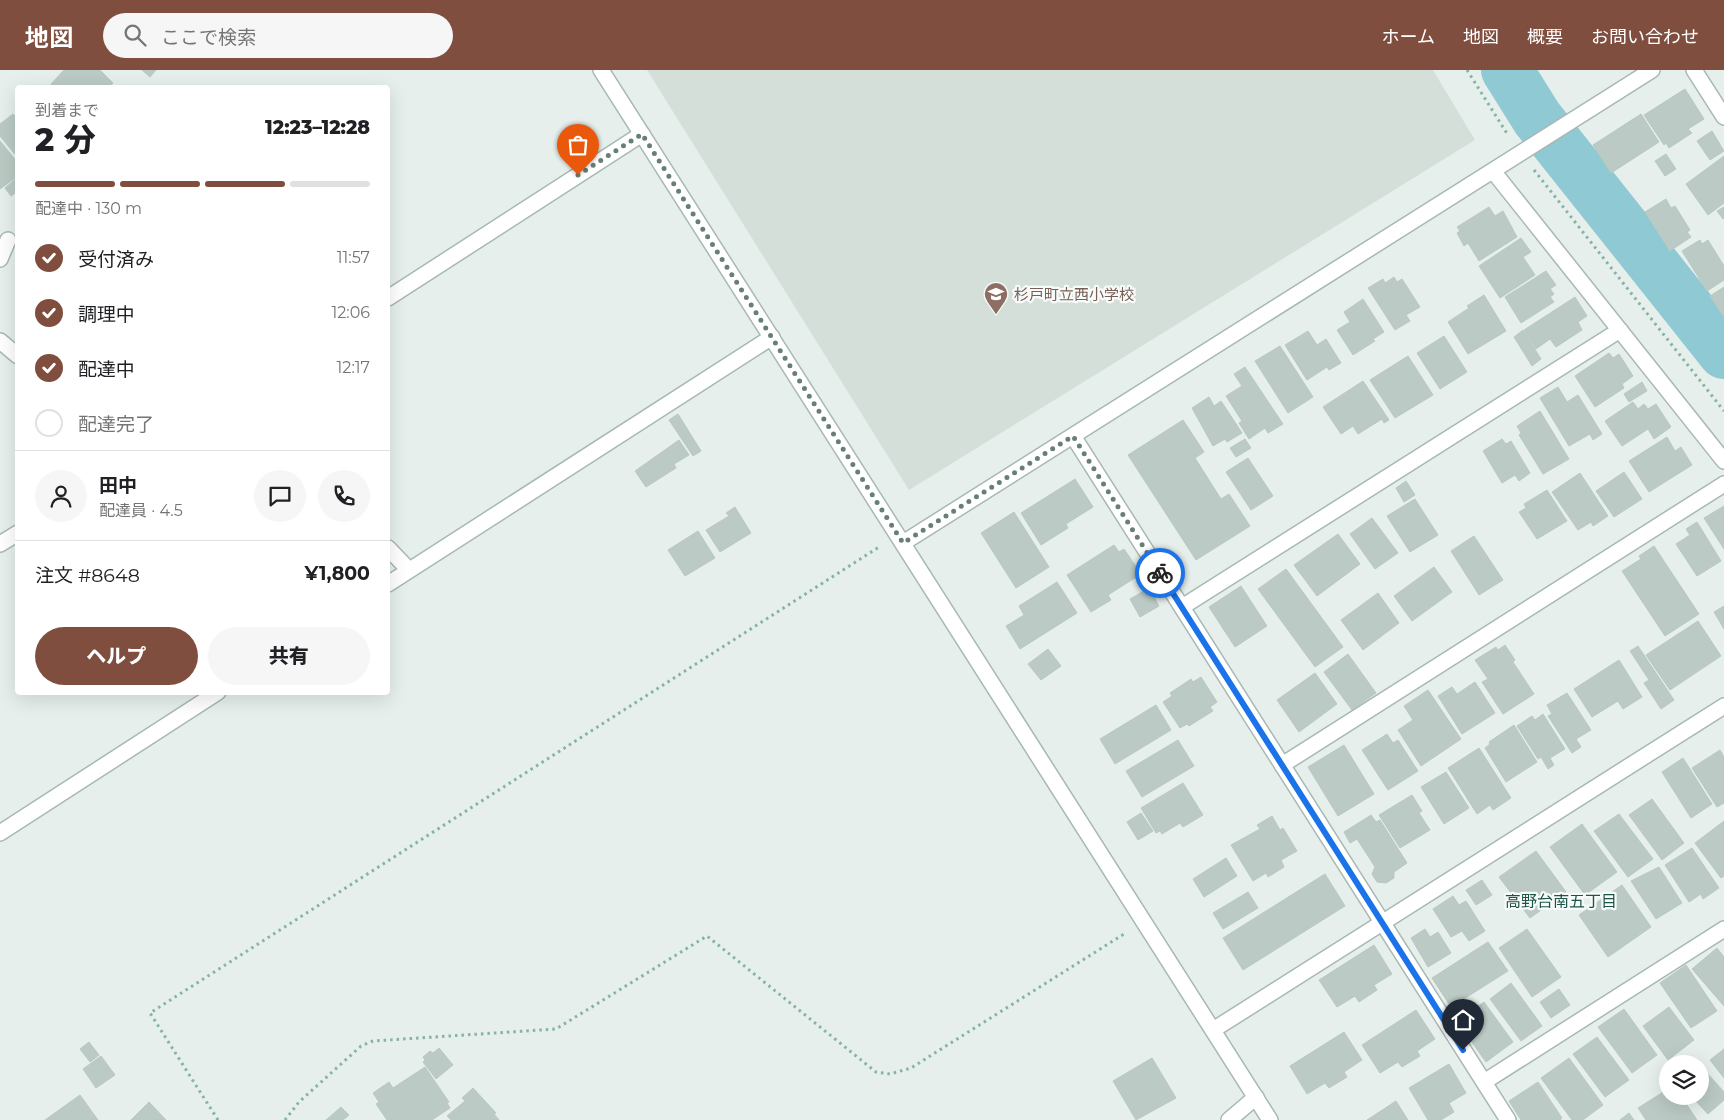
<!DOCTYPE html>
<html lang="ja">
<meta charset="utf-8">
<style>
:root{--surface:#fff;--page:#f6f6f6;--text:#202124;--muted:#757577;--line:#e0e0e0;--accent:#7f4e3f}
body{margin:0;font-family:Montserrat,"Noto Sans JP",sans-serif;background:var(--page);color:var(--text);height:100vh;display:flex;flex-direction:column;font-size:19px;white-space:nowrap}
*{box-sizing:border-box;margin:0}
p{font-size:16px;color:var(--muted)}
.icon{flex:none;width:28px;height:28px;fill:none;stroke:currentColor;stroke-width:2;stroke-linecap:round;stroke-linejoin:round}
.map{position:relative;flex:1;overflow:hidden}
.panel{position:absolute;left:15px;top:15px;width:375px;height:610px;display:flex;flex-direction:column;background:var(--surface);border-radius:5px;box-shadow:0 5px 20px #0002}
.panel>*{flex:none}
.tools{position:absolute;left:1659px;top:985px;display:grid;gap:10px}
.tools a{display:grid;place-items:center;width:50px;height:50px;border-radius:50%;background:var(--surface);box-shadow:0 5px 20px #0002;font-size:25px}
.pin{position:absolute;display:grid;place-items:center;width:42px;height:42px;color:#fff;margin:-51px -21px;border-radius:50% 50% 50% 0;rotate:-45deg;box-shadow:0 0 5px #0007}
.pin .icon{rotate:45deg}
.courier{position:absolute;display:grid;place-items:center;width:50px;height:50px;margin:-25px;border:4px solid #1a73e8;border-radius:50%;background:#fff;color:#222;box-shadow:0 1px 6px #0007}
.overview em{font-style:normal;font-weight:800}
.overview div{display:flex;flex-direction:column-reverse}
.overview{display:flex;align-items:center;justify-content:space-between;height:85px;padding:0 20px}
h1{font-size:32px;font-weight:800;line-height:38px}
.bar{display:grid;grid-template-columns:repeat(4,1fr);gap:8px 5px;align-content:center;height:60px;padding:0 20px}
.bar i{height:6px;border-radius:4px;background:var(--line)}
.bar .active{background:var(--accent)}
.bar p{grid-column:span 4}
.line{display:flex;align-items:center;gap:12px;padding:0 20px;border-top:1px solid var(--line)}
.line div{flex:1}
.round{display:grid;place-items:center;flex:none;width:52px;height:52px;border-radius:26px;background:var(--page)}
ol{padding:0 20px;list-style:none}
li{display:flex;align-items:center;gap:15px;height:55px}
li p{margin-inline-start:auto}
li .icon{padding:5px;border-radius:50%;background:var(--accent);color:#fff;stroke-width:4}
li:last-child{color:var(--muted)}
li i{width:28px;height:28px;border:2px solid var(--line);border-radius:50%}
.primary-button{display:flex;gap:10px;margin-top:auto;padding:10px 20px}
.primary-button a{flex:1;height:58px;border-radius:30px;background:var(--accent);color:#fff;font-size:20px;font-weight:800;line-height:58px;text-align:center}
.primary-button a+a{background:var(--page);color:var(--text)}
header{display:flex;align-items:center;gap:30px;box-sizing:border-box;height:70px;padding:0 25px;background:var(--accent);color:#fff}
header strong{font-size:24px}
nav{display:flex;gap:28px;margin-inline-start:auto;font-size:18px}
.search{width:350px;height:45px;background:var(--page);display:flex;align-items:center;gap:12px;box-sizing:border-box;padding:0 18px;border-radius:28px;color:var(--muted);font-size:19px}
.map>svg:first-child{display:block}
.built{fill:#d4dfda}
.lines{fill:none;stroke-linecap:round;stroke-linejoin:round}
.river{stroke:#8ec9d4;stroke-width:52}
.building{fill:#bbcac4;stroke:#b8c9c2}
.minor-casing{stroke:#a8b8b2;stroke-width:18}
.path{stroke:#86b3a5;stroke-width:3;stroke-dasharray:2.5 4;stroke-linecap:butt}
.minor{stroke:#fff;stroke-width:15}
.done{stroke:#687f78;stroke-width:5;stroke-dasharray:0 9}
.route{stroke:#1a73e8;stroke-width:6}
.labels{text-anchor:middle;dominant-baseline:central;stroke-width:4.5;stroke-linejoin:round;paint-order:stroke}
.education-label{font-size:15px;fill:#785e54;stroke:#f7fbf9;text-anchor:start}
.neighbourhood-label{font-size:16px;fill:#1f5548;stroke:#f7fbf9}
</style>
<header>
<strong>地図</strong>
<div class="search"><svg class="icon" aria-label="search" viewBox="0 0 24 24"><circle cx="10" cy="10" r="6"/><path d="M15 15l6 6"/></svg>ここで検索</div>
<nav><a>ホーム</a><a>地図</a><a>概要</a><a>お問い合わせ</a></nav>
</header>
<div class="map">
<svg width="1724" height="1050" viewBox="0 0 1724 1050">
<rect width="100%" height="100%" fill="#e6efeb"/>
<path class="built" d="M647 0H1433L1475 70 909 420Z"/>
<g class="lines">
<path class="river" d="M1507 0 1537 48 1724 283"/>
</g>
<g class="building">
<path d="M64 0H100L113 13 108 18H53L51 14Z"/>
<path d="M142 0H156L150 7Z"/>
<path d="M1685 19 1704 49 1688 59 1692 63 1669 78 1666 73 1664 75 1644 45Z"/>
<path d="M13 44 18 49V88L0 66V54Z"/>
<path d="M1641 44 1659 72 1611 103 1593 75Z"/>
<path d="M1712 61 1724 81 1710 90 1697 71Z"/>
<path d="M0 71 18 93V106L0 119Z"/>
<path d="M1666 84 1676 99 1665 106 1655 91Z"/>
<path d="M1724 86V133L1708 145 1686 114Z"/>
<path d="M18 107V121L11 126 5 118Z"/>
<path d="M1666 129 1671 138 1675 136 1690 160 1687 162 1691 167 1670 181 1645 142Z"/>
<path d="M1489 137 1495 146 1503 141 1517 167 1479 191 1468 173 1464 176 1457 163 1460 161 1457 157Z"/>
<path d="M1724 137V148L1723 149 1717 141Z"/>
<path d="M1521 168 1531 182 1523 187 1535 205 1500 228 1479 196Z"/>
<path d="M1700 170 1702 174 1708 170 1724 196V210L1707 221 1682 181Z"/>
<path d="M1546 201 1556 215 1550 219 1554 224 1550 227 1554 232 1521 253 1505 227Z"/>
<path d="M1394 207 1397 212 1402 209 1420 237 1406 245 1410 251 1395 260 1368 218 1383 209 1385 213Z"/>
<path d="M1724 217V247L1710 226Z"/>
<path d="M1484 225 1506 261 1468 284 1448 252 1469 238 1467 236Z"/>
<path d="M1575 227 1587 246 1578 252 1582 260 1556 277 1550 269 1536 279 1524 260Z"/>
<path d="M1363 229 1384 262 1373 269 1375 271 1353 285 1337 260 1350 252 1344 242Z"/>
<path d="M1523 260 1541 289 1532 296 1514 267Z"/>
<path d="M1308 261 1317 275 1326 269 1341 293 1329 300 1327 297 1307 310 1285 275Z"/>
<path d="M1444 266 1467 302 1440 319 1417 283Z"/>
<path d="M1280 276 1313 327 1288 343 1255 291Z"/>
<path d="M1609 283 1613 288 1619 284 1633 306 1622 314 1624 318 1595 337 1575 306Z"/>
<path d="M1408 286 1433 325 1395 348 1370 310Z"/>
<path d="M1245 297 1283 354 1268 363 1265 358 1249 369 1239 353 1242 351 1226 326 1242 316 1234 304Z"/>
<path d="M1363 311 1389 350 1384 353 1382 349 1358 364 1353 356 1341 364 1323 337Z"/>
<path d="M1642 312 1647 321 1629 332 1624 324Z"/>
<path d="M1558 317 1567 332 1578 325 1602 364 1593 370 1590 364 1569 376 1540 328Z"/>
<path d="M1209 327 1214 336 1221 331 1242 363 1227 372 1225 369 1213 376 1192 338Z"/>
<path d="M1633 332 1638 339 1644 334 1648 339 1656 334 1671 357 1654 369 1648 359 1622 376 1605 351Z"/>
<path d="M1540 341 1569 389 1543 404 1519 365 1521 363 1517 356Z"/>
<path d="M678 344 701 381 693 386 669 350Z"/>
<path d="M1183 350 1204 382 1195 388 1221 429 1229 424 1250 456 1196 490 1128 385Z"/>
<path d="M1667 367 1675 381 1681 377 1692 395 1649 422 1629 391Z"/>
<path d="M1245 369 1251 378 1236 387 1230 378Z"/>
<path d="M1502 369 1506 374 1511 371 1530 403 1519 411 1515 405 1502 413 1483 381Z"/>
<path d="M679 370 689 385 674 394 676 398 646 417 635 401Z"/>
<path d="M1248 388 1273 426 1251 440 1226 402Z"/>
<path d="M1624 402 1642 429 1614 447 1596 421Z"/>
<path d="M1580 403 1608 446 1593 456 1591 452 1578 460 1552 422Z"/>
<path d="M1075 409 1093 437 1066 454 1068 458 1041 475 1021 443Z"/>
<path d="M1406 411 1415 425 1404 432 1396 418Z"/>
<path d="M1547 420 1567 451 1537 469 1519 442 1526 438 1524 434Z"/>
<path d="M1415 429 1438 465 1410 482 1387 446Z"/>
<path d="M1724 436V479L1704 448Z"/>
<path d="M735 437 751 463 720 482 706 460 729 446 726 443Z"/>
<path d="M1014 442 1049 497 1016 518 981 463Z"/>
<path d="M1372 448 1398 483 1375 499 1350 464Z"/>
<path d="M1697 452 1721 491 1697 506 1676 474 1690 465 1686 459Z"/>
<path d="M698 461 715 488 685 506 668 480Z"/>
<path d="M1338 464 1360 494 1317 526 1294 495Z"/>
<path d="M1474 466 1503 510 1479 525 1451 481Z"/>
<path d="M1114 475 1119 482 1124 479 1141 504 1108 525 1111 530 1091 542 1067 505Z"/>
<path d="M1654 476 1699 544 1665 566 1622 501 1641 489 1639 486Z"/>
<path d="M1434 497 1452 522 1412 551 1394 526Z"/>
<path d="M1286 499 1343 577 1315 597 1258 519Z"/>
<path d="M1057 512 1077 543 1020 579 1006 556 1024 545 1019 536Z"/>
<path d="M1241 516 1267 556 1235 577 1209 537Z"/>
<path d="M1149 518 1159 536 1140 547 1130 529Z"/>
<path d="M1378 523 1399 553 1363 580 1341 550Z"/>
<path d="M1724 536V559L1714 542Z"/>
<path d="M1698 551 1721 586 1670 620 1646 585Z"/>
<path d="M1505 575 1515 590 1513 592 1534 624 1503 644 1482 612 1488 609 1475 590 1496 577 1498 580Z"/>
<path d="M1638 576 1674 630 1661 639 1644 613 1649 610 1630 581Z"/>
<path d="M1048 579 1061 596 1041 610 1028 594Z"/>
<path d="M1348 584 1376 623 1352 640 1324 602Z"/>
<path d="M1619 590 1642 627 1623 639 1618 631 1592 647 1574 619Z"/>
<path d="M1315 603 1337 634 1299 662 1277 630Z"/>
<path d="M1201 607 1217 632 1210 637 1213 641 1189 656 1187 654 1180 658 1163 632 1172 626 1170 623 1191 609 1193 612Z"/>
<path d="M1475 612 1495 643 1462 664 1438 626 1452 617 1457 624Z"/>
<path d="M1428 620 1461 669 1421 696 1398 660 1413 650 1404 636Z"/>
<path d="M1567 623 1591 660 1576 669 1581 677 1572 683 1548 646 1552 644 1547 635Z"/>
<path d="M1156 635 1171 660 1115 694 1100 669Z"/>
<path d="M1543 644 1565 679 1550 688 1554 695 1548 699 1541 687 1538 689 1517 656 1532 646 1535 650Z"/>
<path d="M1514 655 1537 692 1506 712 1485 678 1490 674 1489 672Z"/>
<path d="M1387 664 1393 673 1398 670 1418 701 1388 720 1362 680Z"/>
<path d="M1178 670 1194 696 1142 727 1126 701Z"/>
<path d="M1344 675 1374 724 1338 746 1308 697Z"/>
<path d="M1479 678 1511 728 1493 740 1490 735 1477 744 1448 698Z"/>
<path d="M1720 680 1724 687V733L1717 737 1692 698Z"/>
<path d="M1683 688 1712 734 1691 748 1662 702Z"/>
<path d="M1446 702 1469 738 1444 754 1421 717Z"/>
<path d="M1183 713 1203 745 1183 757 1180 753 1162 764 1160 761 1156 763 1141 738Z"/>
<path d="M1412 725 1422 741 1419 743 1430 760 1400 778 1379 745Z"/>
<path d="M1652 729 1684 773 1662 790 1629 745Z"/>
<path d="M1141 743 1153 761 1138 770 1127 752Z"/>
<path d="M1619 744 1653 789 1628 807 1594 761Z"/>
<path d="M1371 745 1376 752 1380 750 1407 793 1394 802V808L1386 813 1377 812 1372 804 1375 797 1357 769 1350 773 1344 762Z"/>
<path d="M1272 746 1280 760 1283 758 1297 781 1281 790 1284 797 1268 807 1266 803 1253 811 1231 775 1260 759 1257 755Z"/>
<path d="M1724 751V806L1721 808 1695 773Z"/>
<path d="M1582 754 1617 802 1585 825 1550 777Z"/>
<path d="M1692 778 1719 818 1703 829 1701 824 1689 832 1665 795Z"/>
<path d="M1536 781 1566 822 1530 848 1499 807Z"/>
<path d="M1226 788 1237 806 1204 827 1193 809Z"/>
<path d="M1659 797 1682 833 1656 849 1631 811Z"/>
<path d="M1325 804 1345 836 1243 900 1223 868Z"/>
<path d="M1482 810 1492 825 1476 835 1466 820Z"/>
<path d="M1622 815 1651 857 1608 887 1579 845Z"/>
<path d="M1248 822 1258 838 1223 859 1213 843Z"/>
<path d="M1453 826 1459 835 1466 831 1485 861 1469 871 1462 861 1451 867 1433 839Z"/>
<path d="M1425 859 1430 867 1438 862 1451 883 1428 897 1411 868Z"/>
<path d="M1527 859 1561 907 1532 927 1499 878Z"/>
<path d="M1488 872 1508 901 1451 937 1432 908Z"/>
<path d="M1374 875 1392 904 1374 915 1377 920 1359 932 1355 926 1337 937 1319 910Z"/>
<path d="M1717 878 1724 887V936L1692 899Z"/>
<path d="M1686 895 1717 941 1691 958 1660 913Z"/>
<path d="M1511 913 1542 956 1521 971 1490 929Z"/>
<path d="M1559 919 1570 935 1551 948 1540 932Z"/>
<path d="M1484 932 1513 972 1486 992 1457 951Z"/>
<path d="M1669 937 1694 970 1668 990 1643 956Z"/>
<path d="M1624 939 1657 985 1632 1003 1598 957Z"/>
<path d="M1416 940 1435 969 1417 981 1420 986 1402 997 1398 992 1380 1003 1362 975Z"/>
<path d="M1344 962 1362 990 1344 1002 1347 1007 1329 1018 1325 1013 1307 1024 1290 996Z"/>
<path d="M1597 967 1629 1010 1605 1027 1573 984Z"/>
<path d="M89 972 99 985 90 992 80 979Z"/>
<path d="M439 978 453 995 436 1009 423 992 425 990 423 987 430 981 433 983Z"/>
<path d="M1724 979V1008L1710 990Z"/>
<path d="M101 986 115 1005 96 1018 83 999Z"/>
<path d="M1152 988 1176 1028 1136 1050 1113 1011Z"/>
<path d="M1569 988 1603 1035 1583 1050H1572L1541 1008Z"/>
<path d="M1449 994 1466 1023 1449 1033 1454 1042 1441 1050H1428L1409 1018Z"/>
<path d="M1700 995 1724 1022V1030L1708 1044 1691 1026H1700Z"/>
<path d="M425 997 449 1032 447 1033 450 1038 432 1050H387L376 1034 379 1032 373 1023 389 1012 393 1018Z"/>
<path d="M1538 1012 1562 1048 1560 1050H1521L1509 1031Z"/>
<path d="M473 1018 496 1043 494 1044 499 1050H451L447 1046 465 1031 462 1028Z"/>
<path d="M1668 1019V1026H1681L1697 1050H1646L1638 1038Z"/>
<path d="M80 1025 98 1050H45Z"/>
<path d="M1396 1031 1408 1050H1367Z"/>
<path d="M149 1032 166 1050H131Z"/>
<path d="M341 1037 349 1045 343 1050H326Z"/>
<path d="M1629 1043 1634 1050H1620Z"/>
</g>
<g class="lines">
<g class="minor-casing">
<g id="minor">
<path d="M601 0 1270 1050"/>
<path d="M1694 0 1724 47"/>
<path d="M1493 101 1724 391"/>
<path d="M0 189 8 170"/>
<path d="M388 228 642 64"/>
<path d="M0 271 18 286"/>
<path d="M1073 366 1508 1050"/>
<path d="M903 473 1652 0"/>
<path d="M0 474 18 463"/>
<path d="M388 478 409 500"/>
<path d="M388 514 772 267"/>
<path d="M1182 537 1620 260"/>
<path d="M1282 695 1724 414"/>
<path d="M0 763 218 622"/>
<path d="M1213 960 1724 636"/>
<path d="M1484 1012 1724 859"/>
<path d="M1229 1050 1256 1027"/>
</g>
</g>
<g class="path">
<path d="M1467 0 1508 65"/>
<path d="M1534 100 1724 341"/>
<path d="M218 1050 150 943 879 477"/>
<path d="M285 1050 299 1032 361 976 373 971 556 959 707 866 876 1002 890 1004 911 998 1124 864"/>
</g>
<use href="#minor" class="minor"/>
</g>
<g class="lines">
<path class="done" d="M578 105 642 64 903 473 1073 366 1160 503"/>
<path class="route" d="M1160 503 1463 980"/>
</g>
<defs>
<g id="school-pin" transform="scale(1.25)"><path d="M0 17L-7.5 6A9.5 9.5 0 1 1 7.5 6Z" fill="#8d6e63" stroke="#f7fbf9"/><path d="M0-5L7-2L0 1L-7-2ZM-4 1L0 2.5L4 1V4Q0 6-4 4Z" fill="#fff"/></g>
</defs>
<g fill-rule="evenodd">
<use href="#school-pin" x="996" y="224"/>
</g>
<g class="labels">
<g class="education-label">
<text x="1014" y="224">杉戸町立西小学校</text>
</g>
<g class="neighbourhood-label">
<text x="1561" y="831">高野台南五丁目</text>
</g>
</g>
</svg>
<div class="tools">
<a><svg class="icon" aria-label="layers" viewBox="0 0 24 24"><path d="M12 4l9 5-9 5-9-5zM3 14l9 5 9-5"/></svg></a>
</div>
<div class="pin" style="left:578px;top:105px;background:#ea580c"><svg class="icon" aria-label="bag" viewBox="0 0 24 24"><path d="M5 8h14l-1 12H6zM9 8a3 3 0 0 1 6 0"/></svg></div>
<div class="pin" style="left:1463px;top:980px;background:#1f2937"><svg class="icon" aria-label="home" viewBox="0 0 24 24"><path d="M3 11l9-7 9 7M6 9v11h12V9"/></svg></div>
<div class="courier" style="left:1160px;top:503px"><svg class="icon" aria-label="bike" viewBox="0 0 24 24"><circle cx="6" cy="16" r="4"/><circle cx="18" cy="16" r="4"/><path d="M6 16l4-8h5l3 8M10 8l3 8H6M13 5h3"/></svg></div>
<section class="panel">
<div class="overview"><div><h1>2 分</h1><p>到着まで</p></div><em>12:23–12:28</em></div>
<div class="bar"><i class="active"></i><i class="active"></i><i class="active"></i><i></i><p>配達中 · 130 m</p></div>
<ol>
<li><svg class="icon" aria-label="check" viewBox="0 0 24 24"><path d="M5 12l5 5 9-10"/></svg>受付済み<p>11:57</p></li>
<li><svg class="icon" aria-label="check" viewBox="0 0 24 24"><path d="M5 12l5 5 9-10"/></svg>調理中<p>12:06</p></li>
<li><svg class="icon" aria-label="check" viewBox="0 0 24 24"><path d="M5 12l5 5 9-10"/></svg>配達中<p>12:17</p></li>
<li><i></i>配達完了</li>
</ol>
<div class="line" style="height:90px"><a class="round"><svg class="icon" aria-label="person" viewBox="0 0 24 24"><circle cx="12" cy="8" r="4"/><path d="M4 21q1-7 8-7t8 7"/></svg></a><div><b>田中</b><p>配達員 · 4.5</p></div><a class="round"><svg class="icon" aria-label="chat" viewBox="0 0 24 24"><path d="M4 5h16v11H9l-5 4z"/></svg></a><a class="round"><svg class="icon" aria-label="phone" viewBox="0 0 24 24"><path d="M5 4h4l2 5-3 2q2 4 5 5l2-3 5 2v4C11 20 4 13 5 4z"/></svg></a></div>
<div class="line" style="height:65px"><div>注文 #8648</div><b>¥1,800</b></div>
<div class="primary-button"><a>ヘルプ</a><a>共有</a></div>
</section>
</div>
